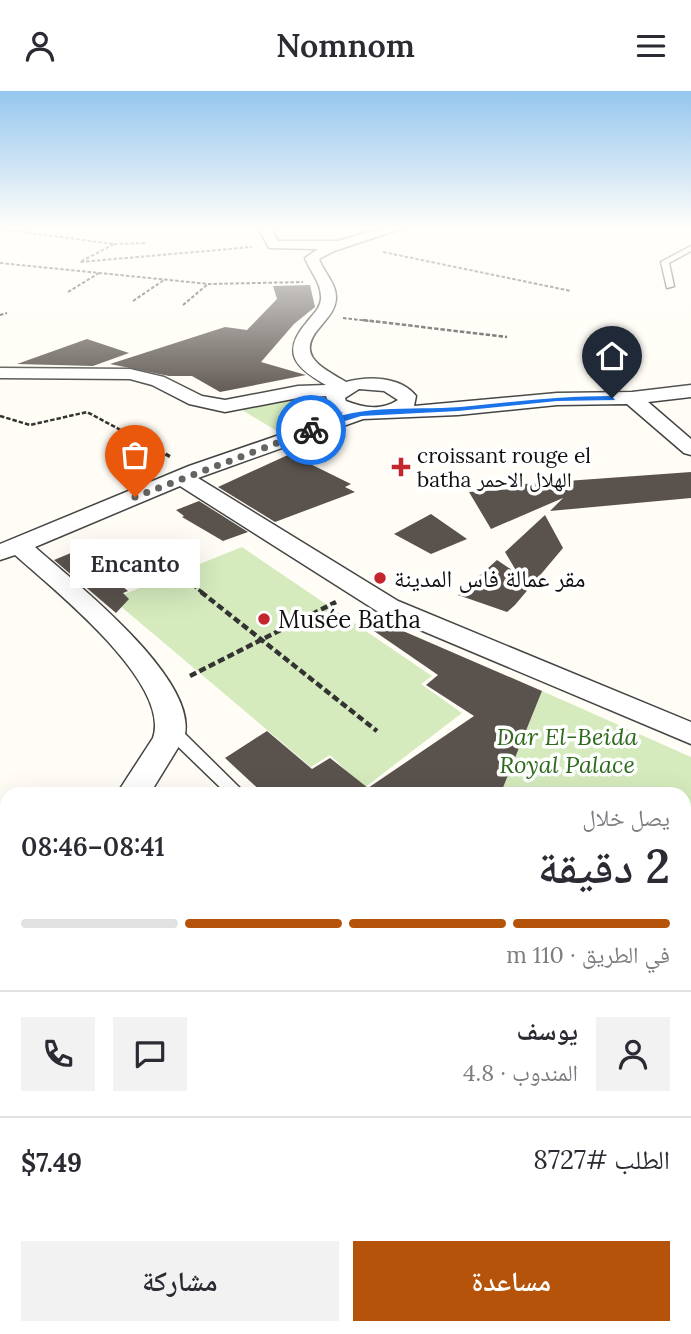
<!DOCTYPE html>
<html lang="ar">
<meta charset="utf-8">
<style>
:root{--surface:#fff;--page:#f2f2f3;--text:#2b2b33;--muted:#7c7c81;--line:#e1e1e2;--accent:#b45309}
body{margin:0;font-family:Lora,"Noto Naskh Arabic",serif;background:var(--page);color:var(--text);direction:rtl;height:100vh;display:flex;flex-direction:column;font-size:26px;white-space:nowrap}
*{box-sizing:border-box;margin:0}
p{font-size:23px;color:var(--muted)}
.icon{flex:none;width:38px;height:38px;fill:none;stroke:currentColor;stroke-width:2;stroke-linecap:round;stroke-linejoin:round}
.map{position:relative;flex:1;overflow:hidden;direction:ltr}
.panel{position:absolute;left:0px;top:696px;width:691px;height:548px;display:flex;flex-direction:column;background:var(--surface);border-radius:21px 21px 0 0;box-shadow:0 7px 28px #0002;direction:rtl}
.panel>*{flex:none}
.pin{position:absolute;display:grid;place-items:center;width:60px;height:60px;color:#fff;margin:-72px -30px;border-radius:50% 50% 50% 0;rotate:-45deg;box-shadow:0 0 7px #0007}
.pin .icon{rotate:45deg}
.courier{position:absolute;display:grid;place-items:center;width:70px;height:70px;margin:-35px;border:5px solid #1a73e8;border-radius:50%;background:#fff;color:#222;box-shadow:0 2px 9px #0007}
.bubble{position:absolute;height:49px;border-radius:0px;background:var(--surface);box-shadow:0 7px 28px #0002;font-size:23px;font-weight:600;line-height:49px;text-align:center;direction:rtl}
.headline em{font-style:normal;font-weight:600}
.headline div{display:flex;flex-direction:column-reverse}
.headline{display:flex;align-items:center;justify-content:space-between;height:119px;padding:0 21px}
h1{font-size:46px;font-weight:600;line-height:52px}
.bar{display:grid;grid-template-columns:repeat(4,1fr);gap:10px 7px;align-content:center;height:84px;padding:0 21px}
.bar i{height:9px;border-radius:5px;background:var(--line)}
.bar .selected{background:var(--accent)}
.bar p{grid-column:span 4}
.line{display:flex;align-items:center;gap:18px;padding:0 21px;border-top:2px solid var(--line)}
.line div{flex:1}
.round{display:grid;place-items:center;flex:none;width:74px;height:74px;border-radius:0px;background:var(--page)}
.button{display:flex;gap:14px;margin-top:auto;padding:14px 21px}
.button a{flex:1;height:80px;border-radius:0px;background:var(--accent);color:#fff;font-size:28px;font-weight:600;line-height:80px;text-align:center}
.button a+a{background:var(--page);color:var(--text)}
header{display:flex;justify-content:space-between;align-items:center;height:91px;padding:0 21px;background:var(--surface);font-size:32px;font-weight:600}
.map>svg:first-child{display:block}
.green{fill:#d5ebbd}
.building{fill:#5a524d}
.lines{fill:none;stroke-linecap:round;stroke-linejoin:round}
.lane-casing{stroke:#444;stroke-width:3}
.street-casing{stroke:#444;stroke-width:3}
.path-far4{stroke:#333;stroke-width:2;stroke-dasharray:3.5 2;stroke-linecap:butt}
.path-far3{stroke:#333;stroke-width:2.5;stroke-dasharray:4.5 2;stroke-linecap:butt}
.path-far2{stroke:#333;stroke-width:3.5;stroke-dasharray:5 2.5;stroke-linecap:butt}
.path-far1{stroke:#333;stroke-width:4.5;stroke-dasharray:7 3.5;stroke-linecap:butt}
.path{stroke:#333;stroke-width:7;stroke-dasharray:10 5;stroke-linecap:butt}
.lane{fill:#fff;fill-rule:evenodd}
.street{fill:#fff;fill-rule:evenodd}
.route{fill:#1a73e8}
.done{stroke:#646461;stroke-width:7;stroke-dasharray:0 12.6}
.poi-dot{fill:#c4262e;stroke:#fff;stroke-width:2.5}
.labels{text-anchor:middle;dominant-baseline:central;stroke-width:7;stroke-linejoin:round;paint-order:stroke}
.far-poi-label{font-size:21px;fill:#111;stroke:#fff;text-anchor:start}
.poi-label{font-size:24px;fill:#111;stroke:#fff;text-anchor:start}
.park-label{font-size:24px;font-style:italic;fill:#2f6b1f;stroke:#fff}
</style>
<header><svg class="icon" aria-label="menu" viewBox="0 0 24 24"><path d="M4 6h16M4 12h16M4 18h16"/></svg>Nomnom<svg class="icon" aria-label="person" viewBox="0 0 24 24"><circle cx="12" cy="8" r="4"/><path d="M4 21q1-7 8-7t8 7"/></svg></header>
<div class="map">
<svg width="691" height="1243" viewBox="0 0 691 1243">
<rect width="100%" height="100%" fill="#fffdf5"/>
<g class="green">
<path d="M310 302 312 313 327 327 277 340 232 313Z"/>
<path d="M242 456 432 585 421 593 462 622 364 697 330 664 311 676 112 508Z"/>
<path d="M542 600 691 666V894L684 892V704H500Z"/>
</g>
<g class="building">
<path d="M310 194 315 216 294 233 261 271 306 284 220 301 192 285H169L110 273 225 236 247 239 277 208 273 195Z"/>
<path d="M87 248 129 262 93 275 17 273Z"/>
<path d="M290 363 351 393 345 396 355 401 275 431 218 396Z"/>
<path d="M691 381V407L550 420 563 407 491 438 469 401 513 398 511 394Z"/>
<path d="M199 410 248 441 223 450 182 426 184 425 176 419Z"/>
<path d="M431 423 467 448 431 463 394 443Z"/>
<path d="M545 424 563 457 515 514 507 521 458 504 497 469 518 483 505 461Z"/>
<path d="M78 459 128 500 123 502 129 508 116 522 54 469Z"/>
<path d="M380 530 542 600 500 704H265L225 667 267 640 312 678 330 667 368 697 474 625 426 594 438 584 374 540Z"/>
</g>
<g class="lines">
<g class="lane-casing">
<g id="lane">
<path d="M691 155V160L669 172 674 195 667 197 661 171Z"/>
<path d="M171 634 177 635 247 704H228L165 643 163 639Z"/>
</g>
</g>
<g class="street-casing">
<g id="street">
<path d="M257 135H270L278 150H338L389 135H410L334 160 319 168C324 182 337 193 336 208 335 220 327 227 320 236 294 265 323 277 346 291 368 285 400 285 416 305L414 315 557 302 632 301 691 294V306L648 311 691 348V364L684 362 627 313 557 314 458 324 363 328 198 387 398 510 691 631V653L380 522 180 395 35 456C74 491 202 590 184 647L149 704H116L153 647C172 592 53 498 15 464L0 469V453L189 375 343 322 331 318 326 305 298 307 225 321 189 313 152 294 130 288 0 287V277L130 278 164 286 202 305 225 309 298 295 326 294C296 277 280 262 307 231 313 223 320 218 321 208 322 192 310 181 305 167L318 158 269 157ZM359 298 384 300 398 309C381 320 364 317 346 310L345 307Z"/>
<path d="M7 879V921L0 923V881Z"/>
</g>
</g>
<g class="path-far4">
<path d="M0 138 114 153 80 171 252 156"/>
<path d="M114 153 147 152"/>
<path d="M383 161 571 200"/>
<path d="M0 172 209 193 303 191"/>
<path d="M68 201 99 182"/>
<path d="M133 210 164 189"/>
<path d="M183 214 208 193"/>
<path d="M0 224 7 222"/>
<path d="M343 227 378 231"/>
</g>
<g class="path-far3">
<path d="M363 229 507 246"/>
<path d="M0 325 30 334 87 321 143 351"/>
</g>
<g class="path-far2">
<path d="M139 349 171 366"/>
<path d="M175 480 203 502"/>
</g>
<g class="path-far1">
<path d="M201 501 377 640"/>
<path d="M190 585 336 511"/>
</g>
<g class="path">
<path d="M0 1011 7 1016"/>
<path d="M684 1199 691 1200"/>
<path d="M0 1204 7 1206"/>
<path d="M93 1237 109 1243"/>
<path d="M409 1237 412 1243"/>
<path d="M115 1243 117 1237"/>
</g>
<use href="#lane" class="lane"/>
<use href="#street" class="street"/>
</g>
<linearGradient id="sky" x2="0" y2="1"><stop stop-color="#95c6ee"/><stop offset="0.44" stop-color="#fffefa"/><stop offset="1" stop-color="#fffefa" stop-opacity="0"/></linearGradient>
<rect width="691" height="310" fill="url(#sky)"/>
<path class="route" d="M612 305 615 309 557 310 458 320 361 325 313 340 307 339C352 311 410 320 461 316 512 311 561 305 612 305Z"/>
<g class="lines">
<path class="done" d="M135 406 311 339"/>
</g>
<g class="poi-dot">
<path d="M397.5 365.5h7v7h7v7h-7v7h-7v-7h-7v-7h7z"/>
<circle cx="380" cy="487" r="7"/>
<circle cx="264" cy="528" r="7"/>
</g>
<g class="labels">
<g class="far-poi-label">
<text x="417" y="364">croissant rouge el<tspan x="417" dy="24">batha الهلال الاحمر</tspan></text>
</g>
<g class="poi-label">
<text x="394" y="487">مقر عمالة فاس المدينة</text>
<text x="278" y="528">Musée Batha</text>
</g>
<g class="park-label">
<text x="567" y="645">Dar El-Beida<tspan x="567" dy="28">Royal Palace</tspan></text>
</g>
</g>
</svg>
<div class="pin" style="left:135px;top:406px;background:#ea580c"><svg class="icon" aria-label="bag" viewBox="0 0 24 24"><path d="M5 8h14l-1 12H6zM9 8a3 3 0 0 1 6 0"/></svg></div>
<div class="pin" style="left:612px;top:307px;background:#1f2937"><svg class="icon" aria-label="home" viewBox="0 0 24 24"><path d="M3 11l9-7 9 7M6 9v11h12V9"/></svg></div>
<div class="courier" style="left:311px;top:339px"><svg class="icon" aria-label="bike" viewBox="0 0 24 24"><circle cx="6" cy="16" r="4"/><circle cx="18" cy="16" r="4"/><path d="M6 16l4-8h5l3 8M10 8l3 8H6M13 5h3"/></svg></div>
<div class="bubble" style="left:70px;top:448px;width:130px">Encanto</div>
<section class="panel">
<div class="headline"><div><h1>2 دقيقة</h1><p>يصل خلال</p></div><em>08:41–08:46</em></div>
<div class="bar"><i class="selected"></i><i class="selected"></i><i class="selected"></i><i></i><p>في الطريق · 110 m</p></div>
<div class="line" style="height:126px"><a class="round"><svg class="icon" aria-label="person" viewBox="0 0 24 24"><circle cx="12" cy="8" r="4"/><path d="M4 21q1-7 8-7t8 7"/></svg></a><div><b>يوسف</b><p>المندوب · 4.8</p></div><a class="round"><svg class="icon" aria-label="chat" viewBox="0 0 24 24"><path d="M4 5h16v11H9l-5 4z"/></svg></a><a class="round"><svg class="icon" aria-label="phone" viewBox="0 0 24 24"><path d="M5 4h4l2 5-3 2q2 4 5 5l2-3 5 2v4C11 20 4 13 5 4z"/></svg></a></div>
<div class="line" style="height:91px"><div>الطلب #8727</div><b>$7.49</b></div>
<div class="button"><a>مساعدة</a><a>مشاركة</a></div>
</section>
</div>
